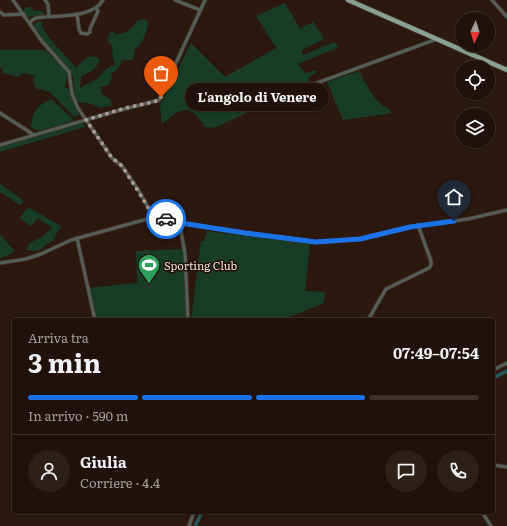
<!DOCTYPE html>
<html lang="it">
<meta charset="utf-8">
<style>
:root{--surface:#20120a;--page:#2d2018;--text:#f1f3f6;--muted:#a29e9c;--line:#3d322b;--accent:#1a73e8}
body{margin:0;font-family:Literata,serif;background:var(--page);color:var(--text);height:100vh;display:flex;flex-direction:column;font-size:15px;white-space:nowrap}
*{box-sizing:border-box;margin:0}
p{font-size:13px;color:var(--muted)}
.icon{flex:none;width:22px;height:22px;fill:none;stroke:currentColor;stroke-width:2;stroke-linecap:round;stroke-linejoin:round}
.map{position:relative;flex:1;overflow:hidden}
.details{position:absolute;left:12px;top:318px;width:483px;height:196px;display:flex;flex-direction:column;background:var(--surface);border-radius:4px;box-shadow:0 1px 3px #0004,0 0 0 1px var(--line)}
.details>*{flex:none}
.needle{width:26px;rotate:184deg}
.controls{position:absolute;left:455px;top:12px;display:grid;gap:8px}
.controls a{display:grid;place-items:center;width:40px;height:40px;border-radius:50%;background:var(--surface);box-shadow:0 1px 3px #0004,0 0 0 1px var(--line);font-size:20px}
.pin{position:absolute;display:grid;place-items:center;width:34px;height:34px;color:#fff;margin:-41px -17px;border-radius:50% 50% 50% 0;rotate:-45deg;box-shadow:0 0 4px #0007}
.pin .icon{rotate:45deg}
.courier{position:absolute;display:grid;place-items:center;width:40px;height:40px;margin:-20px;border:3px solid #1a73e8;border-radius:50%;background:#fff;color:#222;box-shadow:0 1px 5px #0007}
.bubble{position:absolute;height:28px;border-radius:14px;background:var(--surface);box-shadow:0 1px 3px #0004,0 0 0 1px var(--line);font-size:13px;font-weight:700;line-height:28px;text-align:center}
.summary em{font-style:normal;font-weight:700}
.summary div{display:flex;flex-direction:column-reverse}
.summary{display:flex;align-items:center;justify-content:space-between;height:68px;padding:0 16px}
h1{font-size:26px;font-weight:700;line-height:30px}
.bar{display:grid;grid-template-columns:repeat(4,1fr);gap:6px 4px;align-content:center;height:48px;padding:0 16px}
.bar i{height:5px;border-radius:3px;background:var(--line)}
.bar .selected{background:var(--accent)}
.bar p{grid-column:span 4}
.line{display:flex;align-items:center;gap:10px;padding:0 16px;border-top:1px solid var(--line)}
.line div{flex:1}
.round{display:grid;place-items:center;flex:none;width:42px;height:42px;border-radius:21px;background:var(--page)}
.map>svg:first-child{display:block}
.green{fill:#193c28}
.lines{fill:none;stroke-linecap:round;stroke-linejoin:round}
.canal{stroke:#22595c;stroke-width:3.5}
.minor-casing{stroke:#46342b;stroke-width:4.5}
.primary-casing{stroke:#46342b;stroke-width:6}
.minor{stroke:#535e58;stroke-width:3}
.primary{stroke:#89a094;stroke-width:4.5}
.done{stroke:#aa9b93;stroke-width:4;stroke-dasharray:0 7.2}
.route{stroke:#1a73e8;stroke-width:5}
.labels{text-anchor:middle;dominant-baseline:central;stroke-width:3;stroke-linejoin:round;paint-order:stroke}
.poi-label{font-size:11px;fill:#efe1db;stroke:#210f06;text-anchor:start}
</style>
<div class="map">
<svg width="507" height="526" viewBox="0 0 507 526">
<rect width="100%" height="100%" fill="#2b180e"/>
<g class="green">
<path d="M285 3 300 29 313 22 324 39 302 50 303 55 334 42 339 47 298 64 305 73 316 70 317 72 308 78 309 82C298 87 291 87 280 81L242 102 248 105 249 109 246 113 214 128 205 127C202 124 200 119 197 116 183 103 173 115 162 124L160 105 191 43 225 77 276 48 256 16Z"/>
<path d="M28 7H32L33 11H43L44 15 27 17 25 14 24 8Z"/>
<path d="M144 19 148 23C147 33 142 44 135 49L134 57 132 60H122L118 69 111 74 112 78 109 85 100 87 102 94 111 100 112 105 101 108 92 104 79 102 76 101 74 93 73 75 72 76C61 59 37 43 33 24L41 21C43 38 67 54 76 68 82 62 89 52 99 59 99 69 88 72 81 77L80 88 97 79 106 69 115 64 112 55 113 47 107 39 111 31H113L115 34C126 35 132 28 138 20Z"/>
<path d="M0 50H46L65 70 67 75 65 88 70 89 79 115 74 117 50 92 35 88 33 79 35 76 24 73 18 77 3 73 2 68 0 67Z"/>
<path d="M359 71C365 82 376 105 389 109L392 113 343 120 327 82Z"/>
<path d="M51 99 73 119V121L40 131 31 128C32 111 36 107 51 99Z"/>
<path d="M83 122 85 127 0 152V147Z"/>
<path d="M0 184 24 201 20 205 0 192Z"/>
<path d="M28 207 61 226 53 240 38 251 27 250 29 243 42 237 52 228 38 218 31 226 20 218Z"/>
<path d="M207 231 310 244 305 291 325 292 324 303 282 320H191L201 241H204Z"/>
<path d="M0 235 15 251 0 259Z"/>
<path d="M184 249 186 320H93L86 288 137 283 136 251Z"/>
</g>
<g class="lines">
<g class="canal">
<path d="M493 378 507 371"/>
<path d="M195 526 202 512"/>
</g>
<g class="minor-casing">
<g id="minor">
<path d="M13 0 41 40 69 72 72 94 78 108 112 158 122 166 139 191 149 209 151 218"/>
<path d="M45 0 48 4 49 16"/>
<path d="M175 0 200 10"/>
<path d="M492 0 507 17"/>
<path d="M0 12 4 15 24 14"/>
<path d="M77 14 79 29 81 33 87 34 90 32V29L98 11 96 8"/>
<path d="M30 23 32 20 36 18C56 15 92 19 103 0"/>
<path d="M273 99 437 39"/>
<path d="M0 113 34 135"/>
<path d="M0 145 113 112 159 100 205 0"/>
<path d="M181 223V231L185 254 188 320"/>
<path d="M77 238 95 320"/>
<path d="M0 263 26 259 41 254 71 240 151 218 166 220 181 223 245 233 316 242 360 239 410 227 468 219 507 210"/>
<path d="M368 320 386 289 429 268 431 265V261L418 225"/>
<path d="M493 370 507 363"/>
<path d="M493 465 507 467"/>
<path d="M482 512 491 526"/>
<path d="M189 526 194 512"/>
</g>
</g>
<g class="primary-casing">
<path id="primary" d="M348 0 507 70"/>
</g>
<use href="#minor" class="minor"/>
<use href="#primary" class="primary"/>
</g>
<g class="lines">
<path class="done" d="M161 97 159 100 154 102 129 107 86 120 112 158 122 166 138 191 149 209 151 218 166 219"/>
<path class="route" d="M166 219 181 223 245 233 316 242 360 239 410 227 454 221"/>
</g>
<defs>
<g id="stadium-pin" transform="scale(1.15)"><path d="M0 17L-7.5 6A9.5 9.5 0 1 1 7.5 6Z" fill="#2e9e5b" stroke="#210f06"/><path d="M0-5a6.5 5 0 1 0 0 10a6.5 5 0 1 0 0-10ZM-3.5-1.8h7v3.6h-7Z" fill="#fff"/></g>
</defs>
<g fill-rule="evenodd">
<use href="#stadium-pin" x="149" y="265"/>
</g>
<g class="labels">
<g class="poi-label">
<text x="164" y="265">Sporting Club</text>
</g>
</g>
</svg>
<div class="controls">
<a><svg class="needle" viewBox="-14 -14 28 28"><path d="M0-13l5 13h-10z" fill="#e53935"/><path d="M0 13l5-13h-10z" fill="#a29e9c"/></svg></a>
<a><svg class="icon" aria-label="locate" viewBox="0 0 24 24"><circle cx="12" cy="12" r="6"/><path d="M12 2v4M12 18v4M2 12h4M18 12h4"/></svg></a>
<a><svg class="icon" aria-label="layers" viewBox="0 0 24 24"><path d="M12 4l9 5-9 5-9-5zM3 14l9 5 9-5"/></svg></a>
</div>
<div class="pin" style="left:161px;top:97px;background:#ea580c"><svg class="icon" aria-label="bag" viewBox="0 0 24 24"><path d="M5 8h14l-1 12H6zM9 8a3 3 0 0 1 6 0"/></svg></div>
<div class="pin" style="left:454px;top:221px;background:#1f2937"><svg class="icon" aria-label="home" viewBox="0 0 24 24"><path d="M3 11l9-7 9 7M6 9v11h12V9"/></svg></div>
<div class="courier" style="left:166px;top:219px"><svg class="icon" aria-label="car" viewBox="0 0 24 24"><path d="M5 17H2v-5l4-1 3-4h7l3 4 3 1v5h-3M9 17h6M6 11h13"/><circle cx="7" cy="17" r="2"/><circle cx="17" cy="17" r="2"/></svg></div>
<div class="bubble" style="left:185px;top:83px;width:144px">L'angolo di Venere</div>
<section class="details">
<div class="summary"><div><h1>3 min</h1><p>Arriva tra</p></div><em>07:49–07:54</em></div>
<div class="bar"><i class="selected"></i><i class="selected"></i><i class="selected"></i><i></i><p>In arrivo · 590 m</p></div>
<div class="line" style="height:72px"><a class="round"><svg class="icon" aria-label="person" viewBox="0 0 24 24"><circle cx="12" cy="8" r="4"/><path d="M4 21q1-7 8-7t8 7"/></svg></a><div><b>Giulia</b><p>Corriere · 4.4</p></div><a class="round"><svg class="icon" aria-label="chat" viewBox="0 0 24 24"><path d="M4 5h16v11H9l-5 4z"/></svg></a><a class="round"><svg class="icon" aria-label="phone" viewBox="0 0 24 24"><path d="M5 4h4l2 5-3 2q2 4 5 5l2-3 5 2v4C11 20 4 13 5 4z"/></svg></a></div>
</section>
</div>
